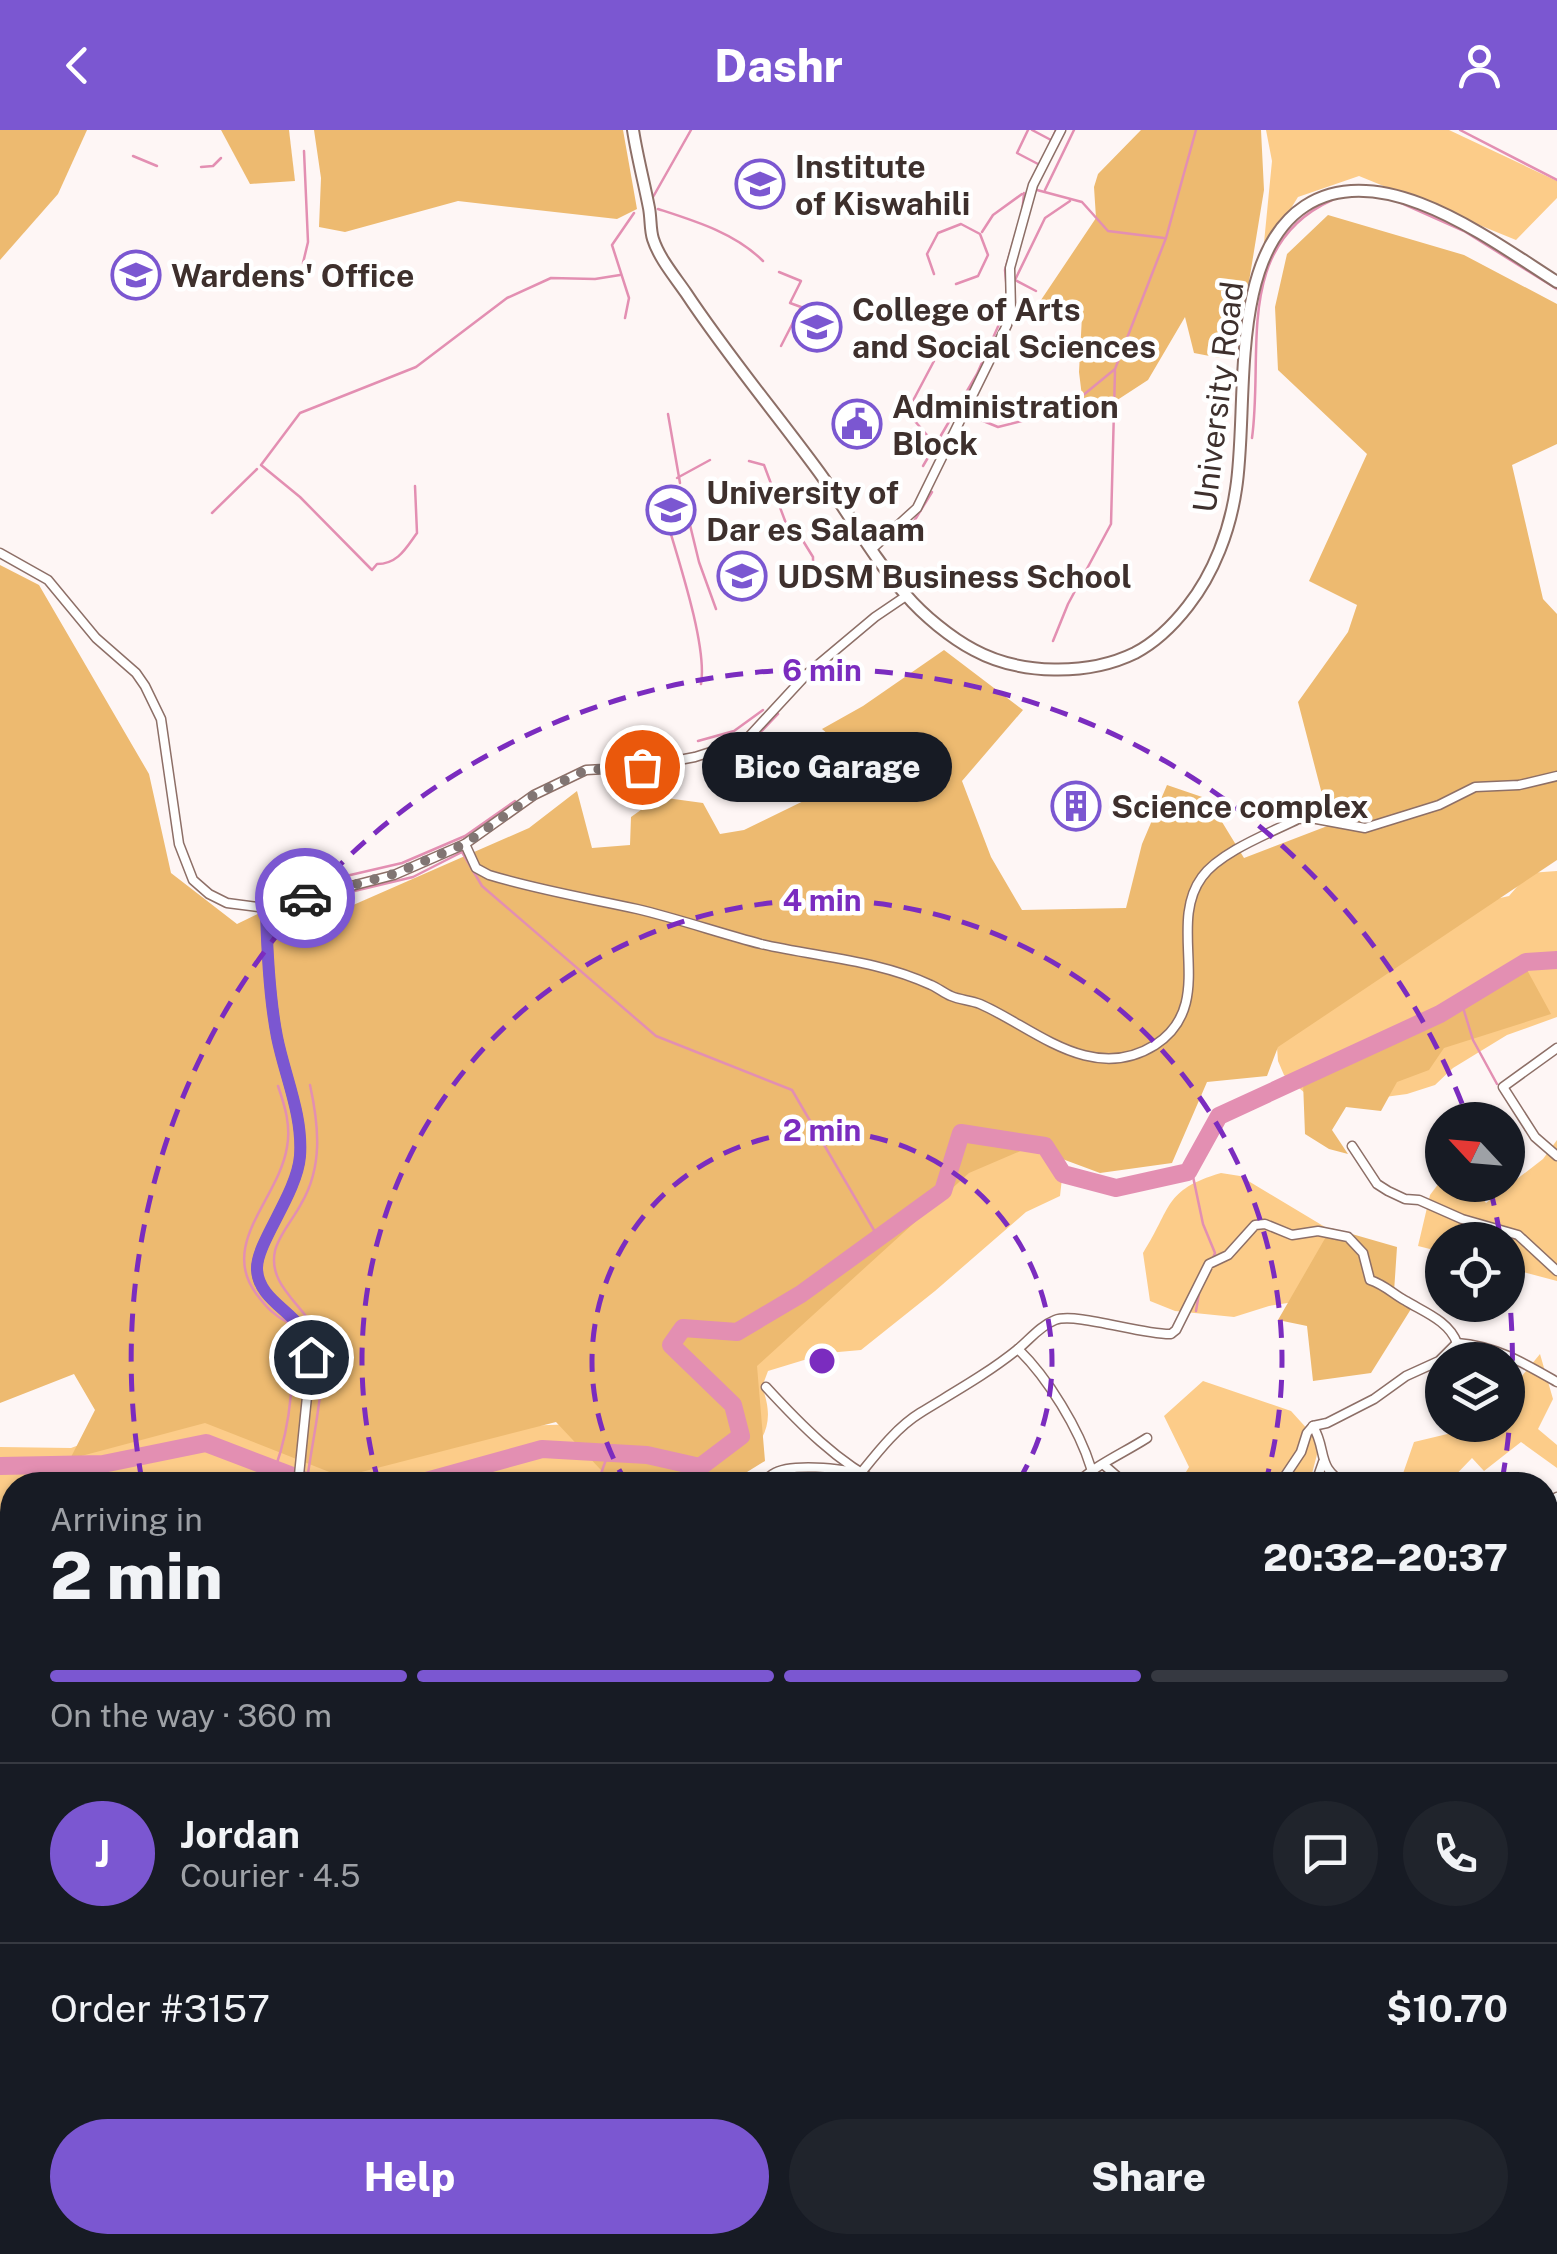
<!DOCTYPE html>
<meta charset="utf-8">
<style>
:root{--surface:#171b24;--page:#20242c;--text:#f1f3f6;--muted:#9ea1a6;--line:#363941;--accent:#7b57d1}
body{margin:0;font-family:"Public Sans",sans-serif;background:var(--page);color:var(--text);height:100vh;display:flex;flex-direction:column;font-size:38px;white-space:nowrap}
*{box-sizing:border-box;margin:0}
p{font-size:32px;color:var(--muted)}
.icon{flex:none;width:55px;height:55px;fill:none;stroke:currentColor;stroke-width:2;stroke-linecap:round;stroke-linejoin:round}
.map{position:relative;flex:1;overflow:hidden}
.details{position:absolute;left:0px;top:1342px;width:1558px;height:782px;display:flex;flex-direction:column;background:var(--surface);border-radius:40px 40px 0 0;box-shadow:0 2px 8px #0004}
.details>*{flex:none}
.needle{width:65px;rotate:296deg}
.controls{position:absolute;left:1425px;top:972px;display:grid;gap:20px}
.controls a{display:grid;place-items:center;width:100px;height:100px;border-radius:50%;background:var(--surface);box-shadow:0 2px 8px #0004;font-size:50px}
.pin{position:absolute;display:grid;place-items:center;width:85px;height:85px;color:#fff;margin:-42px;border:5px solid #fff;border-radius:50%;box-shadow:0 2px 10px #0007}
.courier{position:absolute;display:grid;place-items:center;width:100px;height:100px;margin:-50px;border:8px solid #7b57d1;border-radius:50%;background:#fff;color:#222;box-shadow:0 2px 12px #0007}
.bubble{position:absolute;height:70px;border-radius:35px;background:var(--surface);box-shadow:0 2px 8px #0004;font-size:32px;font-weight:800;line-height:70px;text-align:center}
.overview em{font-style:normal;font-weight:800}
.overview div{display:flex;flex-direction:column-reverse}
.overview{display:flex;align-items:center;justify-content:space-between;height:170px;padding:0 50px}
h1{font-size:65px;font-weight:800;line-height:75px}
.bar{display:grid;grid-template-columns:repeat(4,1fr);gap:15px 10px;align-content:center;height:120px;padding:0 50px}
.bar i{height:12px;border-radius:8px;background:var(--line)}
.bar .active{background:var(--accent)}
.bar p{grid-column:span 4}
.line{display:flex;align-items:center;gap:25px;padding:0 50px;border-top:2px solid var(--line)}
.line div{flex:1}
.round{display:grid;place-items:center;flex:none;width:105px;height:105px;border-radius:52px;background:var(--page)}
.button{display:flex;gap:20px;margin-top:auto;padding:20px 50px}
.button a{flex:1;height:115px;border-radius:60px;background:var(--accent);color:#fff;font-size:40px;font-weight:800;line-height:115px;text-align:center}
.button a+a{background:var(--page);color:var(--text)}
header{display:flex;justify-content:space-between;align-items:center;height:130px;padding:0 50px;background:var(--accent);color:#fff;font-size:45px;font-weight:800}
.map>svg:first-child{display:block}
.green{fill:#fccc89}
.forest{fill:#edba70}
.lines{fill:none;stroke-linecap:round;stroke-linejoin:round}
.stream{stroke:#e38fb2;stroke-width:2.5}
.river{stroke:#e38fb2;stroke-width:18}
.minor-casing{stroke:#8d6f67;stroke-width:11}
.tertiary-casing{stroke:#8d6f67;stroke-width:14}
.minor{stroke:#fff;stroke-width:8}
.tertiary{stroke:#fff;stroke-width:10}
.done{stroke:#817573;stroke-width:10;stroke-dasharray:0 18}
.route{stroke:#7b57d1;stroke-width:12}
.ring{fill:none;stroke:#7b2cbf;stroke-width:5;stroke-dasharray:18 12}
.labels{text-anchor:middle;dominant-baseline:central;stroke-width:9;stroke-linejoin:round;paint-order:stroke}
.poi-label{font-size:32px;font-weight:bold;fill:#3e302d;stroke:#fff;text-anchor:start}
.street-label{font-size:32px;fill:#3e302d;stroke:#fff}
.centre{fill:#7b2cbf;stroke:#fff;stroke-width:5}
.ring-label{font-size:30px;text-anchor:middle;font-weight:bold;fill:#7b2cbf;stroke:#fff;stroke-width:9;stroke-linejoin:round;paint-order:stroke}
</style>
<header><svg class="icon" aria-label="back" viewBox="0 0 24 24"><path d="M15 5l-7 7 7 7"/></svg>Dashr<svg class="icon" aria-label="person" viewBox="0 0 24 24"><circle cx="12" cy="8" r="4"/><path d="M4 21q1-7 8-7t8 7"/></svg></header>
<div class="map">
<svg width="1557" height="2124" viewBox="0 0 1557 2124">
<rect width="100%" height="100%" fill="#fef6f5"/>
<g class="green">
<path d="M1266 0H1449L1557 51V68L1516 110 1359 46 1298 67 1263 123 1272 31Z"/>
<path d="M1557 741V887L1507 905 1453 938 1435 955 1407 964 1370 969 1306 964 1284 945 1278 931 1276 904 1491 770 1509 766 1529 743Z"/>
<path d="M958 988 1052 1020 1063 1039 1060 1066 1026 1082 935 1161 861 1220 827 1223 768 1241 762 1257C782 1308 748 1325 713 1355H196L187 1350 172 1355H12V1397L0 1398V1317L71 1318 147 1290 497 1297 577 1294 714 1270Z"/>
<path d="M1557 1010V1151L1508 1138V1110H1442V1122L1418 1116 1430 1065 1442 1049V1055H1473L1486 1073 1543 1029Z"/>
<path d="M1221 1043 1240 1046 1340 1106 1357 1162 1269 1176 1234 1187 1175 1181 1150 1171 1143 1123C1172 1078 1163 1060 1221 1043Z"/>
<path d="M1540 1224 1553 1269 1538 1299 1557 1315V1338L1521 1312 1484 1341 1472 1328 1446 1355H1399L1414 1312 1485 1295H1508V1263Z"/>
<path d="M1203 1251 1291 1281 1320 1313 1309 1355H1178L1189 1337 1164 1286Z"/>
</g>
<g class="forest">
<path d="M0 0H87L58 64 0 130Z"/>
<path d="M221 0H289L295 51 250 54Z"/>
<path d="M314 0H623L637 79 617 89 458 71 345 102 319 97 321 48Z"/>
<path d="M1141 0H1261L1264 60 1245 176 1220 228 1194 223 1185 187 1148 250 1085 291 1079 242 1082 186 1041 170 1096 88 1094 57 1098 44Z"/>
<path d="M1328 85 1464 125 1557 174V314L1512 335 1543 469 1557 484V730L1278 917 1267 946 1207 952 1172 1033 1100 1043 1030 1017 969 1043 757 1236 765 1331 726 1355H615L556 1292 342 1347 205 1293 70 1329 95 1280 74 1244 0 1273V435L39 455 149 644 171 743 237 794 278 774 319 790 529 698 577 661 592 718 630 715 631 687 659 667 703 673 720 704 744 700 869 639 822 599 863 576 944 520 1023 580 962 651 991 727 1022 780 1126 778 1142 714 1167 655 1208 669 1244 728 1330 695 1298 572 1348 502 1357 475 1309 451 1367 324 1278 240 1275 177 1287 124Z"/>
<path d="M1526 838 1551 884 1444 918 1429 940 1397 952 1381 981 1346 977 1332 1000 1348 1024 1329 1019 1305 1004 1303 952Z"/>
<path d="M1331 1098 1397 1117 1394 1162 1411 1179 1371 1243 1313 1251 1307 1196 1278 1190Z"/>
<path d="M917 2113H1024L1055 2120V2124H941Z"/>
</g>
<g class="lines">
<g class="stream">
<path d="M1028 0 1017 23 1038 34"/>
<path d="M1032 0 1051 10"/>
<path d="M1460 0 1557 50"/>
<path d="M1047 20 1056 0"/>
<path d="M133 26 157 36"/>
<path d="M201 37 213 36 221 28"/>
<path d="M1037 60 1082 72 1108 101 1164 108"/>
<path d="M1045 60 1074 0"/>
<path d="M653 67 691 0"/>
<path d="M1399 72 1464 101 1557 159"/>
<path d="M658 79C695 91 735 103 763 131"/>
<path d="M1022 84 1024 63"/>
<path d="M982 102 993 85 1022 64"/>
<path d="M303 133 308 112 304 21"/>
<path d="M779 142 801 151 790 173 801 177 781 216"/>
<path d="M934 144 927 124 938 103 961 94 980 104 988 125 978 146 956 154"/>
<path d="M1007 161 1005 140 1015 106"/>
<path d="M1036 161 1015 150 1045 88 1070 71"/>
<path d="M625 188 629 168 612 115 634 83"/>
<path d="M668 284 680 353"/>
<path d="M971 286 998 297 1065 280 1115 239 1166 108 1196 0"/>
<path d="M1252 308C1264 222 1233 115 1332 70"/>
<path d="M933 312 907 282 934 231"/>
<path d="M749 331 764 335 787 396 799 403"/>
<path d="M923 336 977 244 1008 174"/>
<path d="M677 348 710 330"/>
<path d="M415 356 417 403C406 418 398 434 377 434L372 440 300 367 261 335 300 283 416 237 507 168 551 148 595 149 620 145"/>
<path d="M682 362 699 432 716 479"/>
<path d="M662 374C674 417 708 514 701 554"/>
<path d="M212 383 257 339"/>
<path d="M800 406 813 427V444L819 446"/>
<path d="M905 406 932 362"/>
<path d="M1053 511 1068 474 1111 394 1115 241"/>
<path d="M698 611 734 601 763 580"/>
<path d="M724 623 752 611 778 584"/>
<path d="M290 759 402 733 465 706 515 671"/>
<path d="M325 768 413 747 462 722 482 756 656 906 792 960 878 1107"/>
<path d="M1461 871 1473 910 1497 954"/>
<path d="M1191 1037 1203 1094 1215 1123 1213 1128"/>
<path d="M1196 1181 1199 1163"/>
<path d="M275 1339C291 1294 297 1238 287 1192 274 1185 267 1178 258 1166 217 1115 279 1069 287 1017 291 996 285 976 278 956"/>
<path d="M307 1352C311 1313 330 1241 318 1207 307 1176 267 1157 275 1121 278 1106 294 1088 301 1074 323 1037 319 996 310 955"/>
<path d="M597 1355 609 1321"/>
<path d="M695 1355 700 1337"/>
<path d="M1545 1652 1557 1638"/>
<path d="M1034 2112 1035 2124"/>
<path d="M1528 2112V2124"/>
</g>
<g class="river">
<path d="M0 1336 103 1334 206 1313 316 1355"/>
<path d="M412 1355 542 1319 647 1325 700 1337 741 1306 733 1275 671 1215 683 1198 737 1202 801 1164 943 1061 961 1003 1045 1016 1063 1044 1116 1058 1188 1042 1219 986 1440 884 1526 832 1557 830"/>
</g>
<g class="minor-casing">
<g id="minor">
<path d="M873 418 917 378 1007 195 1011 180 1010 138 1033 55 1061 0"/>
<path d="M0 423 48 450 96 508 136 543 145 556 161 589 179 714 193 750 209 764 227 773 266 778 394 745 465 714 534 665 586 640 642 637 695 627 745 611 807 544 875 487 906 466"/>
<path d="M465 714 476 738 489 745C538 760 587 768 637 779 679 789 719 803 761 814 817 827 878 830 931 855 938 858 944 863 951 866 960 870 970 870 980 874 1033 897 1091 955 1155 915 1219 874 1165 797 1202 747 1220 722 1270 703 1298 689L1311 688 1365 698 1439 675 1475 657 1519 655 1557 646"/>
<path d="M266 778C267 821 269 865 277 907 285 947 303 985 300 1026 297 1064 256 1113 257 1139 257 1166 288 1179 302 1199 308 1207 309 1217 311 1227L298 1355"/>
<path d="M1557 918 1503 957 1535 1007 1557 1026"/>
<path d="M1352 1016 1377 1054 1388 1061 1405 1069 1419 1070 1462 1089 1518 1105 1557 1141"/>
<path d="M1018 1219C1030 1209 1040 1196 1055 1190 1076 1182 1142 1205 1171 1204L1176 1200 1209 1134 1228 1125 1255 1095 1265 1094 1292 1105 1318 1101 1348 1107 1363 1123 1370 1150C1385 1155 1393 1164 1406 1171 1424 1182 1449 1191 1457 1213"/>
<path d="M766 1257C800 1294 838 1333 883 1355"/>
<path d="M1313 1296C1328 1322 1315 1337 1347 1355"/>
<path d="M1104 1335 1127 1355"/>
<path d="M761 1355C765 1351 768 1347 773 1344 789 1333 843 1338 860 1344 877 1323 897 1297 920 1283 954 1262 987 1244 1018 1219 1048 1248 1079 1299 1091 1338"/>
<path d="M1075 1355C1095 1335 1122 1324 1147 1308"/>
<path d="M1279 1355 1301 1322 1307 1303 1313 1296 1327 1293 1374 1269 1406 1246 1439 1231 1457 1213C1496 1216 1524 1233 1557 1252"/>
<path d="M1315 1355 1323 1332"/>
<path d="M1545 1374 1557 1367"/>
<path d="M1545 1430 1557 1435"/>
<path d="M0 1508C11 1529 9 1615 5 1642"/>
<path d="M1545 1574 1557 1577"/>
<path d="M0 1634 12 1670"/>
<path d="M0 1701 12 1688"/>
<path d="M1545 1886 1557 1786"/>
<path d="M1545 1903 1557 1927"/>
<path d="M0 1976 12 1972"/>
<path d="M0 2071 12 2055"/>
<path d="M469 2112 477 2124"/>
<path d="M908 2112 938 2124"/>
<path d="M1134 2112 1162 2124"/>
<path d="M162 2118 278 2124"/>
<path d="M150 2124 169 2112"/>
<path d="M381 2124 389 2112"/>
<path d="M770 2124 775 2112"/>
<path d="M1323 2124 1331 2112"/>
</g>
</g>
<g class="tertiary-casing">
<path id="tertiary" d="M633 0C637 26 644 52 649 78 651 88 650 100 653 109 659 128 675 147 686 163 727 225 775 282 819 342 848 382 873 428 906 465 923 485 951 508 974 520 1020 545 1088 546 1135 523 1156 512 1174 494 1188 476 1214 443 1230 400 1236 359 1249 278 1227 127 1305 76 1382 26 1492 111 1557 152"/>
</g>
<use href="#minor" class="minor"/>
<use href="#tertiary" class="tertiary"/>
</g>
<g class="lines">
<path class="done" d="M305 768 394 744 465 714 534 665 586 640 642 637"/>
<path class="route" d="M305 768 266 778C267 821 269 866 277 907 285 947 303 985 300 1026 297 1064 256 1113 257 1139 258 1167 288 1179 302 1199 308 1207 309 1218 311 1227"/>
</g>
<g class="ring">
<path d="M628 1355A230 230 0 1 1 1016 1355"/>
<path d="M379 1354A460 460 0 1 1 1265 1354"/>
<path d="M142 1351A690 690 0 0 1 1468 989M1490 1058A690 690 0 0 1 1500 1105M1508 1153A690 690 0 0 1 1502 1351"/>
</g>
<defs>
<g id="university-ring" transform="scale(2.5)"><circle r="9.5" fill="#fff" stroke="#7b57d1" stroke-width="1.5"/><path d="M0-5L7-2L0 1L-7-2ZM-4 1L0 2.5L4 1V4Q0 6-4 4Z" fill="#7b57d1"/></g>
<g id="civic-ring" transform="scale(2.5)"><circle r="9.5" fill="#fff" stroke="#7b57d1" stroke-width="1.5"/><path d="M-.6-6.5H3V-4.5H.6V-3L4-1V1h2V6H-6V1h2V-1L-.6-3ZM-1.2 2.5V6h2.4V2.5Z" fill="#7b57d1"/></g>
<g id="building-ring" transform="scale(2.5)"><circle r="9.5" fill="#fff" stroke="#7b57d1" stroke-width="1.5"/><path d="M-4-6H4V6H1V3H-1V6H-4ZM-2.5-4.3h1.7v1.8h-1.7ZM.8-4.3h1.7v1.8H.8ZM-2.5-1h1.7V.8h-1.7ZM.8-1h1.7V.8H.8Z" fill="#7b57d1"/></g>
</defs>
<g fill-rule="evenodd">
<use href="#university-ring" x="760" y="54"/>
<use href="#university-ring" x="136" y="145"/>
<use href="#university-ring" x="817" y="197"/>
<use href="#civic-ring" x="857" y="294"/>
<use href="#university-ring" x="671" y="380"/>
<use href="#university-ring" x="742" y="446"/>
<use href="#building-ring" x="1076" y="676"/>
</g>
<g class="labels">
<g class="poi-label">
<text x="795" y="36">Institute<tspan x="795" dy="37">of Kiswahili</tspan></text>
<text x="171" y="145">Wardens' Office</text>
<text x="852" y="179">College of Arts<tspan x="852" dy="37">and Social Sciences</tspan></text>
<text x="892" y="276">Administration<tspan x="892" dy="37">Block</tspan></text>
<text x="706" y="362">University of<tspan x="706" dy="37">Dar es Salaam</tspan></text>
<text x="777" y="446">UDSM Business School</text>
<text x="1111" y="676">Science complex</text>
</g>
<g class="street-label">
<text transform="translate(1218 267) rotate(-83)">University Road</text>
</g>
</g>
<circle cx="822" cy="1231" r="15" class="centre"/>
<g class="ring-label">
<text x="822" y="551">6 min</text>
<text x="822" y="781">4 min</text>
<text x="822" y="1011">2 min</text>
</g>
</svg>
<div class="controls">
<a><svg class="needle" viewBox="-14 -14 28 28"><path d="M0-13l5 13h-10z" fill="#e53935"/><path d="M0 13l5-13h-10z" fill="#9ea1a6"/></svg></a>
<a><svg class="icon" aria-label="locate" viewBox="0 0 24 24"><circle cx="12" cy="12" r="6"/><path d="M12 2v4M12 18v4M2 12h4M18 12h4"/></svg></a>
<a><svg class="icon" aria-label="layers" viewBox="0 0 24 24"><path d="M12 4l9 5-9 5-9-5zM3 14l9 5 9-5"/></svg></a>
</div>
<div class="pin" style="left:642px;top:637px;background:#ea580c"><svg class="icon" aria-label="bag" viewBox="0 0 24 24"><path d="M5 8h14l-1 12H6zM9 8a3 3 0 0 1 6 0"/></svg></div>
<div class="pin" style="left:311px;top:1227px;background:#1f2937"><svg class="icon" aria-label="home" viewBox="0 0 24 24"><path d="M3 11l9-7 9 7M6 9v11h12V9"/></svg></div>
<div class="courier" style="left:305px;top:768px"><svg class="icon" aria-label="car" viewBox="0 0 24 24"><path d="M5 17H2v-5l4-1 3-4h7l3 4 3 1v5h-3M9 17h6M6 11h13"/><circle cx="7" cy="17" r="2"/><circle cx="17" cy="17" r="2"/></svg></div>
<div class="bubble" style="left:702px;top:602px;width:250px">Bico Garage</div>
<section class="details">
<div class="overview"><div><h1>2 min</h1><p>Arriving in</p></div><em>20:32–20:37</em></div>
<div class="bar"><i class="active"></i><i class="active"></i><i class="active"></i><i></i><p>On the way · 360 m</p></div>
<div class="line" style="height:180px"><b class="round" style="background:var(--accent);color:#fff">J</b><div><b>Jordan</b><p>Courier · 4.5</p></div><a class="round"><svg class="icon" aria-label="chat" viewBox="0 0 24 24"><path d="M4 5h16v11H9l-5 4z"/></svg></a><a class="round"><svg class="icon" aria-label="phone" viewBox="0 0 24 24"><path d="M5 4h4l2 5-3 2q2 4 5 5l2-3 5 2v4C11 20 4 13 5 4z"/></svg></a></div>
<div class="line" style="height:130px"><div>Order #3157</div><b>$10.70</b></div>
<div class="button"><a>Help</a><a>Share</a></div>
</section>
</div>
